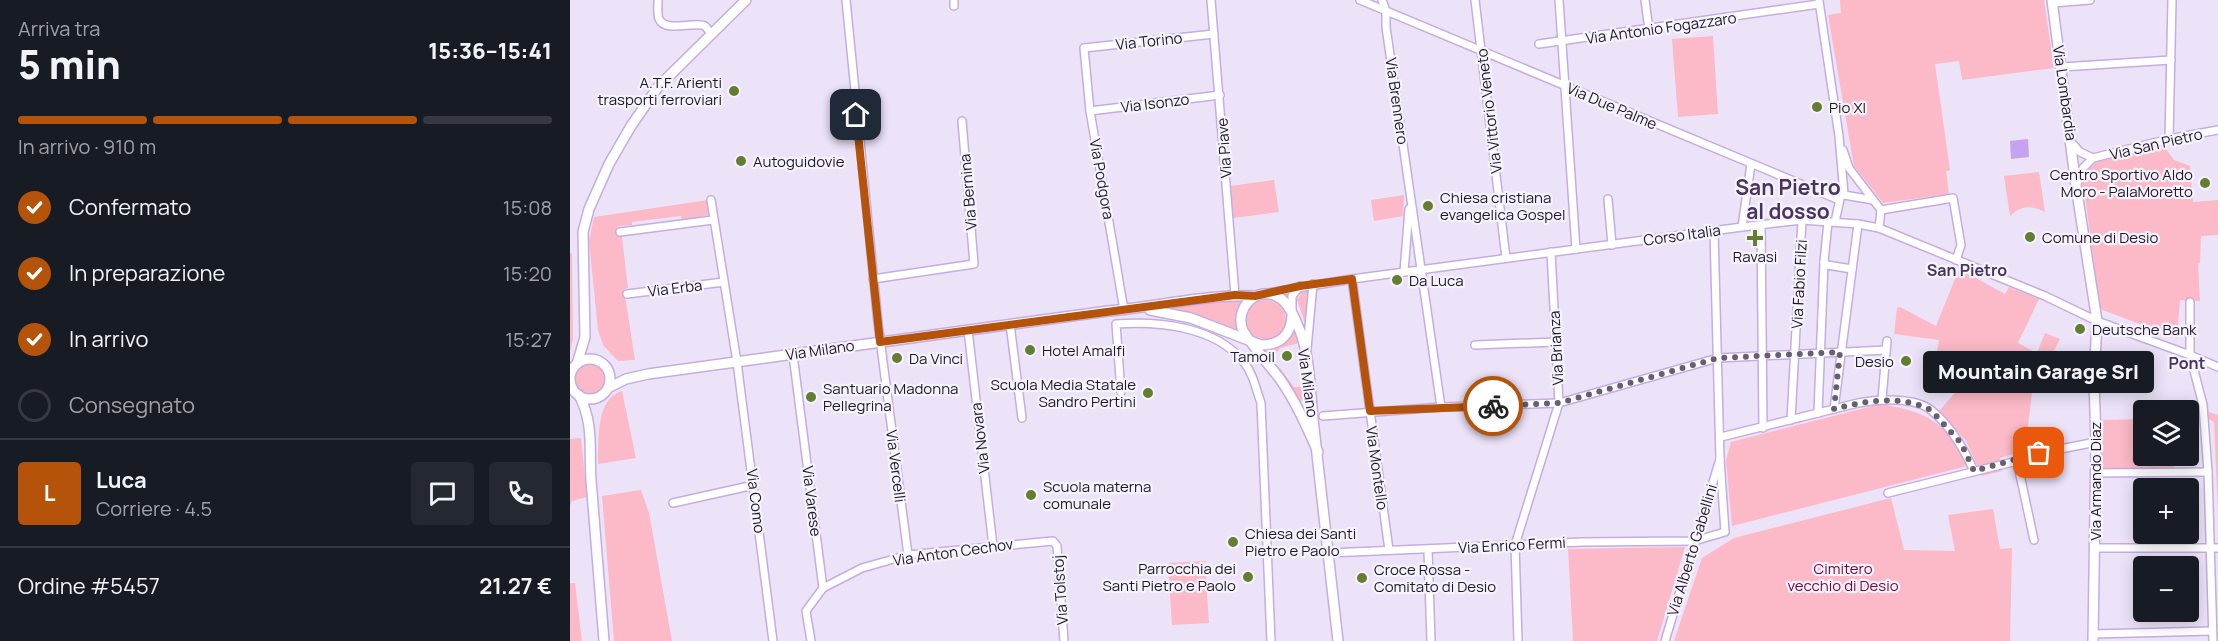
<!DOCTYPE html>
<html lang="it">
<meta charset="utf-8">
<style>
:root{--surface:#171b24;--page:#242831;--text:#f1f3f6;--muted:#9ea1a6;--line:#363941;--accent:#b45309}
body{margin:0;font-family:Manrope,sans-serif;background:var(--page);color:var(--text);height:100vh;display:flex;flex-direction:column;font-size:22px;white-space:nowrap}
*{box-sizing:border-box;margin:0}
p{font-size:20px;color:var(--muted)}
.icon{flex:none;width:33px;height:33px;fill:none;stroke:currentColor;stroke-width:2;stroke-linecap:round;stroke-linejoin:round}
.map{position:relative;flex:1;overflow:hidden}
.drawer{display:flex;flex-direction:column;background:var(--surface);width:570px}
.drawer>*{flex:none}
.buttons{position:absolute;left:1563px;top:400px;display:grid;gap:12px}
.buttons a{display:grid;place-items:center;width:66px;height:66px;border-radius:6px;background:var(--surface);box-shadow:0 3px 15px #0003;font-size:30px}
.pin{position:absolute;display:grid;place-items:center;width:51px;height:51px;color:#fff;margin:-26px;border-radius:12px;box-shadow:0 3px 9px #0006}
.courier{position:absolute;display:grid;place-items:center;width:60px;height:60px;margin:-30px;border:4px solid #b45309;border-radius:50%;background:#fff;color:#222;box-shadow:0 2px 8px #0007}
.bubble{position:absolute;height:42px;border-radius:6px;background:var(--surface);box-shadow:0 3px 15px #0003;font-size:20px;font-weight:800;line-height:42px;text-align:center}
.overview em{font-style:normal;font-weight:800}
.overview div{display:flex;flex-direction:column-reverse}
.overview{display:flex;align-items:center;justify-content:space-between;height:102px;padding:0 18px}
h1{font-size:39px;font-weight:800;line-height:45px}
.bar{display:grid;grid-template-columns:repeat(4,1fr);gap:9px 6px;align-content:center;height:72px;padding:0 18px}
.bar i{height:8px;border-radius:4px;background:var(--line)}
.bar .current{background:var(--accent)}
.bar p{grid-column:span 4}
.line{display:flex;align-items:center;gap:15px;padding:0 18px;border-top:2px solid var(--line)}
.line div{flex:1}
.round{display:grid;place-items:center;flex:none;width:63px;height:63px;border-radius:6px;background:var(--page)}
ol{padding:0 18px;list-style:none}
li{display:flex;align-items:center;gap:18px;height:66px}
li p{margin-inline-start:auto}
li .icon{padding:6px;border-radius:50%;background:var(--accent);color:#fff;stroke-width:4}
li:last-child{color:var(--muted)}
li i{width:33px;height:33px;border:3px solid var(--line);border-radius:50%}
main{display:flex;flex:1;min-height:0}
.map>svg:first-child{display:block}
.green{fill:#fcb9c7}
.water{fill:#c6a2f0}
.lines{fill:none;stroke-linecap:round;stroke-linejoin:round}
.street-casing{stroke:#c5ade1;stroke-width:10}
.secondary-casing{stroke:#c5ade1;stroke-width:12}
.street{stroke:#fff;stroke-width:7}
.secondary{stroke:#fff;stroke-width:9}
.done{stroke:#675e72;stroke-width:6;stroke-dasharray:0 10.8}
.route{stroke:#b45309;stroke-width:8}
.poi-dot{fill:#647e31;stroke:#f7f3fd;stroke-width:2}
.labels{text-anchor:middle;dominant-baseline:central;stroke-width:4.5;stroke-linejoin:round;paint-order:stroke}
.street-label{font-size:15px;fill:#20172a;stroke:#f7f3fd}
.poi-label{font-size:15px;fill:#20172a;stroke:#f7f3fd;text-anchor:start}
.park-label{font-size:15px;fill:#790636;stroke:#f7f3fd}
.neighbourhood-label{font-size:16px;font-weight:bold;fill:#49345f;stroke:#f7f3fd}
.district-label{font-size:21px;font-weight:bold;fill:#49345f;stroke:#f7f3fd}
</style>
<main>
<section class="drawer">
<div class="overview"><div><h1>5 min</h1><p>Arriva tra</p></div><em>15:36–15:41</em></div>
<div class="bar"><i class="current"></i><i class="current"></i><i class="current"></i><i></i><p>In arrivo · 910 m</p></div>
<ol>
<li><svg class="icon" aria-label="check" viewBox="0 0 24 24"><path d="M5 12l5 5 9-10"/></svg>Confermato<p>15:08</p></li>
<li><svg class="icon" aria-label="check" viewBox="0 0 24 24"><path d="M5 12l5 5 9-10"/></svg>In preparazione<p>15:20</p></li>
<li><svg class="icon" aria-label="check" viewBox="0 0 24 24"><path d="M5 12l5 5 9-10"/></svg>In arrivo<p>15:27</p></li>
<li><i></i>Consegnato</li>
</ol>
<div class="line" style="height:108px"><b class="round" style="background:var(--accent);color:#fff">L</b><div><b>Luca</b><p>Corriere · 4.5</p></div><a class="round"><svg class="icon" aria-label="chat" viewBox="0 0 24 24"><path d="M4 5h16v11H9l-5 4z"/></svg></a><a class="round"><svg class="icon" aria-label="phone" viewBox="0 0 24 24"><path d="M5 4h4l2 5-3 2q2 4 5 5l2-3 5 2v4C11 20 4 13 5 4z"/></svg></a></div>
<div class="line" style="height:78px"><div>Ordine #5457</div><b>21.27 €</b></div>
</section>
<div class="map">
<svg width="1648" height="641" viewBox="0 0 1648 641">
<rect width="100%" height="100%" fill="#ece3f9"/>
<g class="green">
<path d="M1270 0H1474L1484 68 1392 80 1389 61 1365 64 1380 170 1376 171 1379 194 1313 203 1284 166 1258 15 1271 13Z"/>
<path d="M1143 36 1148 114 1108 117 1102 39Z"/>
<path d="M1593 145 1604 160 1620 166 1623 202 1648 200V235L1631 236 1630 263H1628L1630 301 1610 300 1607 338 1530 309 1514 189 1512 186 1518 169 1529 160Z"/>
<path d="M1469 172 1475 212C1461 205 1451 205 1440 216L1434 176Z"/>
<path d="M704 180 709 212 663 218 660 186Z"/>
<path d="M834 195 833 216 804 221 801 200Z"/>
<path d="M138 200V215L112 221 111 216 62 222V225L48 226 46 229 47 236 52 237 58 288 54 289 65 360 48 361 33 345 28 330 19 241 24 217Z"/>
<path d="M0 253H2L3 339 0 353Z"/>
<path d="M1389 269 1435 294 1439 287 1469 299 1448 343 1467 353 1475 333 1490 339 1482 355 1488 358 1484 386 1463 385 1455 450 1430 458 1432 471 1412 476 1396 441 1369 411 1390 387 1363 374 1369 340 1324 334 1327 308 1330 307 1366 326Z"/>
<path d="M738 289H740L736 326 727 300 731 293Z"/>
<path d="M675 299C665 309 665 319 670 332L643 320 605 310 604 306Z"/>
<circle cx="696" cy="320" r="20"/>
<path d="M723 330H725L729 343 710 348 701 361 692 352 691 348Z"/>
<circle cx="21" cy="378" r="16"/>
<path d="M710 368 724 387H733L734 381 737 400 728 401 708 370Z"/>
<path d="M52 391 66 458 28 464C29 441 25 399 52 391Z"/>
<path d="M1311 404C1358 413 1375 420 1397 466L1162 526 1156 460 1161 442Z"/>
<path d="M1639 412 1648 415V513L1644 422 1639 419Z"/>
<path d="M1573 419 1574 456H1604V470L1529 469V420Z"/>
<path d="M11 438 17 497 2 501 0 506V439Z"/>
<path d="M71 490 79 513 102 641H44L32 496Z"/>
<path d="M1321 498 1334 550 1385 551 1378 515 1423 509 1430 549 1442 548 1440 641H1104L1132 558 1164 538Z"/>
<path d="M1115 547 1087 641H1003L998 549Z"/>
<path d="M635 561 639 623 602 625 598 563Z"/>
<path d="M0 583H5L12 641H0Z"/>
</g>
<path class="water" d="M1458 139 1459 157 1441 159 1440 141Z"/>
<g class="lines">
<g class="street-casing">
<g id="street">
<path d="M88 0C88 6 87 14 89 19 95 33 124 21 135 26 136 27 140 32 141 33"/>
<path d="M276 0 308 323 338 555"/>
<path d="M384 0V6"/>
<path d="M641 0 665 295"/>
<path d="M790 0 1269 200"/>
<path d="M812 0 816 11V27L871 407"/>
<path d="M905 0 936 258"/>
<path d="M989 0 1006 249"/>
<path d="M1075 0 1079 30"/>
<path d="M1249 1 1269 136 1274 195"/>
<path d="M1483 3 1520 0"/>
<path d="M969 44 1249 4"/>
<path d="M1492 67 1601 60"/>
<path d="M520 111 650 95"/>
<path d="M1599 139 1602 0"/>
<path d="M1502 143 1510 152 1523 158"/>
<path d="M1273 150 1279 168 1311 210 1309 228"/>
<path d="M1507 184 1513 168 1523 158 1599 139 1648 130"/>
<path d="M1274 195 1303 200"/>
<path d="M1038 199 1042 245"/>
<path d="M141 200 167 362 203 641"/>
<path d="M1311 210 1383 198 1391 245 1386 260"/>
<path d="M1265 222 1270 199"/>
<path d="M1191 225 1193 428"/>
<path d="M1172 227 1181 164"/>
<path d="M50 232 143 220"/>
<path d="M1254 262 1257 265 1282 269"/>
<path d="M834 272 839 209"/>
<path d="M303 279 404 264 392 121"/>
<path d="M782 279 819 550"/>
<path d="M698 293 782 279 1172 227 1232 220 1288 224 1309 228 1475 296 1527 321 1620 355 1648 367"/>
<path d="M57 294 154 282"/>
<path d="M1620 302V355L1633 405 1638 472 1643 641"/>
<path d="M554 310 520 111 514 48 644 34"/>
<path d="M722 311V296L730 286"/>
<path d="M440 324 452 418"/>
<path d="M398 330 423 546"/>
<path d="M905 345 986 342"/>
<path d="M737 349 743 284"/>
<path d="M223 355 253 588 236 611 241 641"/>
<path d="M551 392 546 324C588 321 644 326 673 361 683 373 686 389 691 403L701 641"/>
<path d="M1312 399 1317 341"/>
<path d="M1264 409 1288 224"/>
<path d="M1248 413 1254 262 1258 222"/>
<path d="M753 416 871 407 989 403 1148 358 1316 350"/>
<path d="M1221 420 1232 220"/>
<path d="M1151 437 1288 403C1308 399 1345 397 1361 410 1381 426 1394 449 1404 471"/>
<path d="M1447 461 1464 540"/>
<path d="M1525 473 1638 472"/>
<path d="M1318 493 1447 461 1450 457 1526 442"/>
<path d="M103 503 184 485"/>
<path d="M1524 548H1648"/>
<path d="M858 550 861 641"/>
<path d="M759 553 1012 542 1124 541 1155 532 1150 459"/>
<path d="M253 588 292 568 338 555 483 541 487 546 494 641"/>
<path d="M1523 634 1642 631"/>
<path d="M948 641 945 545 989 403 981 252"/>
<path d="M1095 641 1150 459 1144 231"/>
</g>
</g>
<g class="secondary-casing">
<g id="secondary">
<path d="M1482 0 1506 186 1527 321 1524 381 1526 442 1523 641"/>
<path d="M580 310 621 318 691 345C710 345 721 335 722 316"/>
<circle cx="20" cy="379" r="20"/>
<path d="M7 364 15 337 13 232 19 209 39 164 61 126 88 87 176 0"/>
<path d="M38 388 56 379 78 374 538 311C587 307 637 294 685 296"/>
<path d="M9 395C24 423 19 449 21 480 25 534 30 587 34 641"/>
<path d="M748 452C737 427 726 402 710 379 702 368 676 339 672 328 666 308 685 287 706 296 717 300 723 314 727 324 740 350 740 390 743 419 752 493 760 567 768 641"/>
</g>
</g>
<use href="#street" class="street"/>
<use href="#secondary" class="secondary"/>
</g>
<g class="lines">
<path class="done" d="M923 406 989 403 1148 358 1270 352 1264 409C1297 401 1329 394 1361 410L1391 443 1404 471 1469 453"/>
<path class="route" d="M286 115 310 342 665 295 685 296 730 286 782 279 800 411 923 406"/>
</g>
<g class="poi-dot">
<circle cx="164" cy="91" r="6"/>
<circle cx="1247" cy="107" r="6"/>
<circle cx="171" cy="161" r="6"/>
<circle cx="1635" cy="183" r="6"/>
<circle cx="858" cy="206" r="6"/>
<circle cx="1460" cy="237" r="6"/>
<path d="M1182 229h6v6h6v6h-6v6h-6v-6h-6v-6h6z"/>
<circle cx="827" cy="280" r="6"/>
<circle cx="1510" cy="329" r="6"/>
<circle cx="460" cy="350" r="6"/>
<circle cx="717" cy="356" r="6"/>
<circle cx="327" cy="358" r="6"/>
<circle cx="1336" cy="361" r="6"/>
<circle cx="578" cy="393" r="6"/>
<circle cx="241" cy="397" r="6"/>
<circle cx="461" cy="495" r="6"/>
<circle cx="663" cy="542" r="6"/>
<circle cx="678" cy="577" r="6"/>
<circle cx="792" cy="578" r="6"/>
</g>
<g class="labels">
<g class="street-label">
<text transform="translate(1091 28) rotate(-8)">Via Antonio Fogazzaro</text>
<text transform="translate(579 41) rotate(-6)">Via Torino</text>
<text transform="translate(1495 93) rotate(82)">Via Lombardia</text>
<text transform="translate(827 101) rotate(82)">Via Brennero</text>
<text transform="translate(585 103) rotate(-7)">Via Isonzo</text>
<text transform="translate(1042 106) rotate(23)">Via Due Palme</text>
<text transform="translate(919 111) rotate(-97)">Via Vittorio Veneto</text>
<text transform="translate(1586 144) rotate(-13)">Via San Pietro</text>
<text transform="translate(654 148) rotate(-94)">Via Piave</text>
<text transform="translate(532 179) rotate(80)">Via Podgora</text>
<text transform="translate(398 192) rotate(-95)">Via Bernina</text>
<text transform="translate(1112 235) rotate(-8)">Corso Italia</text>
<text transform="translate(1229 284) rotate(-87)">Via Fabio Filzi</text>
<text transform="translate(105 288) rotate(-7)">Via Erba</text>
<text transform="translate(986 348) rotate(-93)">Via Brianza</text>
<text transform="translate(250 350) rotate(-8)">Via Milano</text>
<text transform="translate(738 383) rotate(82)">Via Milano</text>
<text transform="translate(410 438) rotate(-97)">Via Novara</text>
<text transform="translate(326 466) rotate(83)">Via Vercelli</text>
<text transform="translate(807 468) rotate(82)">Via Montello</text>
<text transform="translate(1525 481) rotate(-90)">Via Armando Diaz</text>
<text transform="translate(186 501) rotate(83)">Via Como</text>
<text transform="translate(242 501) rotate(83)">Via Varese</text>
<text transform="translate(942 545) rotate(-3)">Via Enrico Fermi</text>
<text transform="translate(1122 550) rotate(-73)">Via Alberto Gabellini</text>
<text transform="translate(383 552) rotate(-8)">Via Anton Cechov</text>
<text transform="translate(490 590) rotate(-94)">Via Tolstoj</text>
</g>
<g class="poi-label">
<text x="152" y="82" text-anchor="end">A.T.F. Arienti<tspan x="152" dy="17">trasporti ferroviari</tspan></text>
<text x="1259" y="107">Pio XI</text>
<text x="183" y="161">Autoguidovie</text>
<text x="1623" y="174" text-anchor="end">Centro Sportivo Aldo<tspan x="1623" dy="17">Moro - PalaMoretto</tspan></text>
<text x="870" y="197">Chiesa cristiana<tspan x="870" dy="17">evangelica Gospel</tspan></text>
<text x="1472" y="237">Comune di Desio</text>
<text x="1185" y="256" text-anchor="middle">Ravasi</text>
<text x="839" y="280">Da Luca</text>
<text x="1522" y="329">Deutsche Bank</text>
<text x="472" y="350">Hotel Amalfi</text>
<text x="705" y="356" text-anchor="end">Tamoil</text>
<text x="339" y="358">Da Vinci</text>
<text x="1324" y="361" text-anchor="end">Desio</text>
<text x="566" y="384" text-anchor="end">Scuola Media Statale<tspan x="566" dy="17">Sandro Pertini</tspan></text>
<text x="253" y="388">Santuario Madonna<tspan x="253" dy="17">Pellegrina</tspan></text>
<text x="473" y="486">Scuola materna<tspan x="473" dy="17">comunale</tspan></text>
<text x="675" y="533">Chiesa dei Santi<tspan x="675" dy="17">Pietro e Paolo</tspan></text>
<text x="666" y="568" text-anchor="end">Parrocchia dei<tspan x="666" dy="17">Santi Pietro e Paolo</tspan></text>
<text x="804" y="569">Croce Rossa -<tspan x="804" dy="17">Comitato di Desio</tspan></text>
</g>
<g class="park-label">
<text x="1273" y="568">Cimitero<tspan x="1273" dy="17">vecchio di Desio</tspan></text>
</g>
<g class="neighbourhood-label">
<text x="1397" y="270">San Pietro</text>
<text x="1617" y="363">Pont</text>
</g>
<g class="district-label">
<text x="1218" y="187">San Pietro<tspan x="1218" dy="24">al dosso</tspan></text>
</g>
</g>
</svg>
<div class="buttons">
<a><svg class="icon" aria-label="layers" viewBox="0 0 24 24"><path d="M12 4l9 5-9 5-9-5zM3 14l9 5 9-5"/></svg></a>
<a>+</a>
<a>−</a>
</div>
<div class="pin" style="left:1469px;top:453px;background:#ea580c"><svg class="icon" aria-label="bag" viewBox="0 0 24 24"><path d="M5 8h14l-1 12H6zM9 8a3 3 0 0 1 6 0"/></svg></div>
<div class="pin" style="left:286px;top:115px;background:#1f2937"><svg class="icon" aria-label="home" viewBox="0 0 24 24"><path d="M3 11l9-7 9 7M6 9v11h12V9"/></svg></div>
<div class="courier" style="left:923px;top:406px"><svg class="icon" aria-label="bike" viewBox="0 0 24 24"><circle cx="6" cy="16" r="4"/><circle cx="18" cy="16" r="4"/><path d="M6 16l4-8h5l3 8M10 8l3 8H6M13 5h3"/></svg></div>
<div class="bubble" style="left:1353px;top:351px;width:231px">Mountain Garage Srl</div>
</div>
</main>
